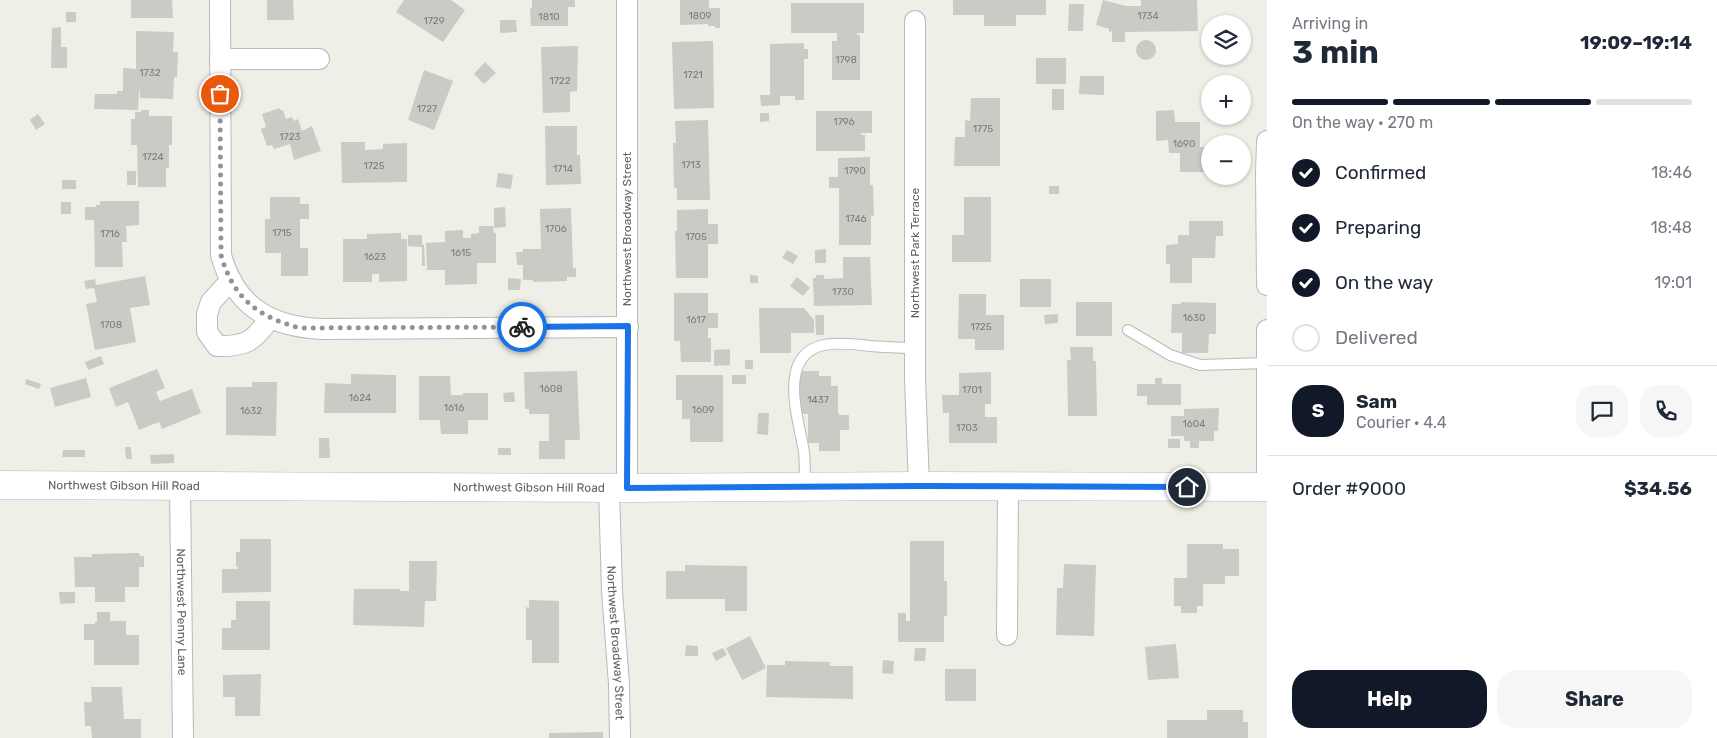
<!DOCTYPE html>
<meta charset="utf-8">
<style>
:root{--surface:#fff;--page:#f6f6f7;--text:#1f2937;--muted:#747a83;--line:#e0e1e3;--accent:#111827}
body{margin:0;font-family:Rubik,sans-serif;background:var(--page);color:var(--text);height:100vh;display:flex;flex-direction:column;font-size:19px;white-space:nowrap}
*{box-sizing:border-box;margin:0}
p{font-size:16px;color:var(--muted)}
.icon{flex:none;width:28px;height:28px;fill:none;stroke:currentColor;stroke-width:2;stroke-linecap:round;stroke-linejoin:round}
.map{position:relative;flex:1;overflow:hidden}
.details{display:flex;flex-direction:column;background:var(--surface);width:450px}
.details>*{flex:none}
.controls{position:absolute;left:1201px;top:15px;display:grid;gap:10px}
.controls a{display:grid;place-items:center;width:50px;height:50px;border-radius:50%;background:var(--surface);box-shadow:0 1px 4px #0004;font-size:25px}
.pin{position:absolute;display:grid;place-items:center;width:42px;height:42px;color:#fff;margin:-21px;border:2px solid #fff;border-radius:50%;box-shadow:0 1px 5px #0007}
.courier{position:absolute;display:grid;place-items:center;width:50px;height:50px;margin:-25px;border:4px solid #1a73e8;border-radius:50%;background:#fff;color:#222;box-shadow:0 1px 6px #0007}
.overview em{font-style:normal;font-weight:700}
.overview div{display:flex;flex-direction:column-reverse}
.overview{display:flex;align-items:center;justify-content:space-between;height:85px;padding:0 25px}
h1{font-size:32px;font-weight:700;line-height:38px}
.bar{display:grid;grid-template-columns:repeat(4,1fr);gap:8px 5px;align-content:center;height:60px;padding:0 25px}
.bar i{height:6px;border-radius:4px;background:var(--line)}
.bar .selected{background:var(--accent)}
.bar p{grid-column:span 4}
.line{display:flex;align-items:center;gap:12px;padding:0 25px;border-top:1px solid var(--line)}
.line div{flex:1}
.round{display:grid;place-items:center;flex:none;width:52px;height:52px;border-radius:20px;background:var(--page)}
ol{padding:0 25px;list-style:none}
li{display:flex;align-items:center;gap:15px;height:55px}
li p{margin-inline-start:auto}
li .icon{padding:5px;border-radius:50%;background:var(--accent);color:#fff;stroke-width:4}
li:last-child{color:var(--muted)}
li i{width:28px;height:28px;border:2px solid var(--line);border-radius:50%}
.cta{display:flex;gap:10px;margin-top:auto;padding:10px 25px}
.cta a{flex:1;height:58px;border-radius:20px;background:var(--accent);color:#fff;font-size:20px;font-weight:700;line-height:58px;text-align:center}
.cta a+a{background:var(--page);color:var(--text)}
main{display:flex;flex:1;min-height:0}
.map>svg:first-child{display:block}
.building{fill:#cccac4}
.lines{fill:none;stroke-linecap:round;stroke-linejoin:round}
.service-casing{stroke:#b7b9bd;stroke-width:12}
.minor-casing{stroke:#b7b9bd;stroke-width:22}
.secondary-casing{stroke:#b6b9be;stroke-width:29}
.service{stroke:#fff;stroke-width:10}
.minor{stroke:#fff;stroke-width:20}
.secondary{stroke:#fff;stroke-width:28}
.done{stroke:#929394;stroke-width:5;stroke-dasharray:0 9}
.route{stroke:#1a73e8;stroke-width:6}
.labels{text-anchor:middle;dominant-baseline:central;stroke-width:4;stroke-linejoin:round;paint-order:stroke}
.number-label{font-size:10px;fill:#7a7c7e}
.street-label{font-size:12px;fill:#5f6267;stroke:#fff}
</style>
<main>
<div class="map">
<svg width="1267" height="738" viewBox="0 0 1267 738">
<rect width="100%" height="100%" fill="#f0efe7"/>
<g class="building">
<path d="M131 0H172L173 18H131Z"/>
<path d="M267 0H293L294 20H267Z"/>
<path d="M404 0H451L465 10 443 42 396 12Z"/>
<path d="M532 0H575V7H568V26H531L530 8H532Z"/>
<path d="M680 0H709V8H720V28H715V26H708V24L680 25Z"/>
<path d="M953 0H1046V15H1016V26H984V15H953Z"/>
<path d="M1103 0 1126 6H1141V0H1197L1198 31 1125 32V42H1112V31L1109 32V29L1096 25Z"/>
<path d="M791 3H864V33H857V35H860V80H832V41H837V33H791Z"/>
<path d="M1069 4H1084L1083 31H1068Z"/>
<rect x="66" y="12" width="10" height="10"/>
<path d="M500 20H516L517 32 500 33Z"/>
<path d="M61 27V47H67V68H51L52 28Z"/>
<path d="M136 31 174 32 173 52H178L177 77H174L173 99 140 98V91H139L138 110 94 109 95 94H117V91H123V68L136 69Z"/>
<circle cx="1146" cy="50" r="10"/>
<path d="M713 41 714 108 674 109 672 42Z"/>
<path d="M804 43V49H808V59H804V100H795V96H780V105L761 106 760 95H770V44Z"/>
<path d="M578 46 577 91 570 92V112L543 113 541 47Z"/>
<rect x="1036" y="58" width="30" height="26"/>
<path d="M485 62 496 73 484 84 474 74Z"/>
<path d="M424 70 453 81 434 130 408 120Z"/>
<path d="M1080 76H1104V95L1079 94Z"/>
<rect x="1052" y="89" width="12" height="21"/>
<path d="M971 98H1000V166H954L955 137H965V120L970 121Z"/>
<path d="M280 108 281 111 283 110 286 119 292 117 294 121 298 119 302 131 312 126 321 151 294 160 290 144 274 149 272 145 267 146 261 129 266 127 262 114Z"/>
<path d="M141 110H149V116H172V145H169V168H166V187H138L137 145H131V119H135V112H141Z"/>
<path d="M1174 110 1175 122H1200V147H1205L1206 172H1180V153H1169L1168 140 1156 141V111Z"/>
<path d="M816 111H872V133H861V135H865V151H816Z"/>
<path d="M760 113H769V121L760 122Z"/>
<path d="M38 114 45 124 36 130 30 120Z"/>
<path d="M708 120 710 200H677V188H674L673 143H676L675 121Z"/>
<path d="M545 126H577V155H580L581 184 546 185Z"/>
<path d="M341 142H365V150L383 149V144L407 143V182L342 183Z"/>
<path d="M870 157V185H873L874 216H871V245H839V188H829V177H838V158Z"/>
<rect x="127" y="171" width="9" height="14"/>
<path d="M498 173 513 175 511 189 496 187Z"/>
<rect x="62" y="180" width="14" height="9"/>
<rect x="1049" y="186" width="10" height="8"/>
<path d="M270 197H300V204H309V219H300V248H308V276H281V253H265V219H270Z"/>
<path d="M964 197H991V262H952V235H964Z"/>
<path d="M100 201H139V225L126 226 127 242H122L123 267H95L94 220H85V207H96V205H100Z"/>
<rect x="61" y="202" width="10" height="12"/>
<path d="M505 207 506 227 494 228V208Z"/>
<path d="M571 208 573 268H576V277H567V281L533 282V280H523V265H517L516 252H523V249H541L540 209Z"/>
<path d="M708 209V224H718V244H708V278H676L675 231H677V210Z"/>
<path d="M1189 221H1223V236H1216L1215 258H1192V283H1170V264H1166V245L1178 244V235H1189Z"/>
<path d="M479 226H493L494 233H496V263H477V284L445 285V270H427L426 243 445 242V231L463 230V238H471V234L479 233Z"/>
<path d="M401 233V239H407V281L379 282V274H372V282H343V239H367V234Z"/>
<path d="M408 235H422V247L408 246Z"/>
<path d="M422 245H424L425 266H422Z"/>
<path d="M826 249V263H815V250Z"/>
<path d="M787 250 798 256 793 264 782 258Z"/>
<path d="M843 257H870L872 305 814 306 813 278H816V275H824V279L843 278Z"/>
<path d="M750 275 758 276V283H750Z"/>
<path d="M145 276 150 305 130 308 136 342 95 350 86 304 97 302 94 288 86 289 84 281 95 279 96 285Z"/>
<path d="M797 277 810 288 803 296 790 286Z"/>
<path d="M508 278 521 279 520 290H508Z"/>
<rect x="1020" y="279" width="31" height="28"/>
<path d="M674 293H708V313H718V328H708V338H711V362H681L680 341H674Z"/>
<path d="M959 294H986V315H1004V350H975V339H958Z"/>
<rect x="1076" y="302" width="36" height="34"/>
<path d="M1181 302 1216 303V334H1209L1208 353H1182V333H1171L1172 304H1181Z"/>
<path d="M759 308H804L814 320V333H791V353H760Z"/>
<path d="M1058 314V323L1045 324 1044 315Z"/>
<path d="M815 315H824V335H816Z"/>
<path d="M1070 347H1093V361H1096L1097 416H1068L1067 360H1071Z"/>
<path d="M730 349V365L714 366V350Z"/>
<path d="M101 356 104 364 88 370 85 362Z"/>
<rect x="745" y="360" width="8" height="9"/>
<path d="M157 369 165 388 156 392 160 401 192 389 201 413 162 429 159 422 139 430 128 402 116 407 109 388Z"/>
<path d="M577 371 580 440H565V459H539V441H549V414H529V409H525L524 372Z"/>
<path d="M797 371H819V376H831V386H838V413L840 415H849V430H840V451H819V443H808V414H797Z"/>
<path d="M991 372V404H985V417H997V443H949V413H943L942 395H959V373Z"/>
<path d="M351 374 396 375V413H324L325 383 351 384Z"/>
<path d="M676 375H723V442H690V419H682V400H676Z"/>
<rect x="732" y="375" width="14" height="9"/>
<path d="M419 376H450L451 395H463V393H488V420H468V434H441L440 420H419Z"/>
<path d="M86 378 91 397 55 407 50 388Z"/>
<path d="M1155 378H1162V384H1181V405H1147V396H1137V384H1155Z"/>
<path d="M26 379 41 384 39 389 25 384Z"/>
<path d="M252 382H277L276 436 226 435V387H252Z"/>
<path d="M514 392 515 402H504L503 393Z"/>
<path d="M1219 408 1218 431H1214V441H1199V448H1190V441H1184V436H1171V416H1184V409Z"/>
<path d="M758 413H769L768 435 757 434Z"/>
<path d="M319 438H329L330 458H319Z"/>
<rect x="1168" y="439" width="12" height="9"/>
<path d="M125 447H131L132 459H126Z"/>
<rect x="498" y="448" width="13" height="7"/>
<path d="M63 450H85V457H62Z"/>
<path d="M174 454V463L151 464 150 455Z"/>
<path d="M240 539H271V592L222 593V569H238V567H236V552H240Z"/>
<path d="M910 541H944V581H947V616H944V642H898V613H906V621H910Z"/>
<path d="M1187 544H1223V549H1239V576H1225V584H1203V606H1197V613H1181V606H1174V578H1187Z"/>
<path d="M139 553 140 556H144V567H139V587H125V602H95V587H75L74 557H92V554Z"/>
<path d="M409 561H437L436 601H425L424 627 353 625 354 589H400V591H409Z"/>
<path d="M1064 564 1096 565 1094 636 1056 635 1057 588H1063Z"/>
<path d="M685 565 747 566V611H725V599H666V571H685Z"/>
<path d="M59 592H75V603L60 604Z"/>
<path d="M529 600 559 601V663H532V640H526V607L529 608Z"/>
<path d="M236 601H270V650H222V628H231V620H236Z"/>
<path d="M97 612H110V621H126V635H139V665H94V640H84V624H95V622H97Z"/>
<path d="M750 636 766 668 742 680 726 648Z"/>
<path d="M1176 644 1179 678 1148 680 1145 647Z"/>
<path d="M686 645 698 646V656H685Z"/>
<path d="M723 648 727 655 716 661 712 653Z"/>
<path d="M915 648H926L925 661H914Z"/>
<path d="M883 660 894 661 893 674 882 673Z"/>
<path d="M785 661 830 662V666H853V699L766 697 767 665H785Z"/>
<rect x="945" y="669" width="31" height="32"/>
<path d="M261 674 260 716H235V697H223V675Z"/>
<path d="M91 687H122L124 719H141V738H92L91 726H85L84 702H92Z"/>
<path d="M1207 710H1243V722H1248V738H1167V720H1207Z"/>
<path d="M603 732V738H549V733Z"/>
</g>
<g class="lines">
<g class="service-casing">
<g id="service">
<path d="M1128 330 1170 355 1200 365 1266 363"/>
<path d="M805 486C805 475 805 463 804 452 799 420 776 355 824 345 838 342 855 344 870 346 885 347 900 348 915 348"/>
</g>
</g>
<g class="minor-casing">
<g id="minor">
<path d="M220 0 221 255C235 307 271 327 322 329L628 327"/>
<path d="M627 0V488"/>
<path d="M915 21V379L919 486"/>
<path d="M220 59H319"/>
<path d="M1267 141 1266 174 1267 285"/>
<path d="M231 280 211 302 207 314V332L217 346C246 347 254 341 270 318"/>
<path id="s1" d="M180 486 183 738"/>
<path d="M1267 487V330"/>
<path id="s2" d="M609 488 612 591 619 684 620 738"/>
<path d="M1007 635 1008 486"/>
</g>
</g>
<g class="secondary-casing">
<g id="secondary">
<path id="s3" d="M0 485 627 488 919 486 1267 487"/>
</g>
</g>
<use href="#service" class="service"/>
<use href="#minor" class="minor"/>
<use href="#secondary" class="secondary"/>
</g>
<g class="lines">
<path class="done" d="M220 94 221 255C233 298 258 317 300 328L522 327"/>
<path class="route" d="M522 327 628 326 627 488 919 486 1187 487"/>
</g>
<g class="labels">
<g class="number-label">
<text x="700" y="16">1809</text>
<text x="1148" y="16">1734</text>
<text x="549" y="17">1810</text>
<text x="434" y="21">1729</text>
<text x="846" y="60">1798</text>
<text x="150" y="73">1732</text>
<text x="693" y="75">1721</text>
<text x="560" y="81">1722</text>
<text x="427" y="109">1727</text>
<text x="844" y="122">1796</text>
<text x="983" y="129">1775</text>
<text x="290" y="137">1723</text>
<text x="1184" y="144">1690</text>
<text x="153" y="157">1724</text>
<text x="691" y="165">1713</text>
<text x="374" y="166">1725</text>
<text x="563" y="169">1714</text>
<text x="855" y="171">1790</text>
<text x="856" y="219">1746</text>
<text x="556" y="229">1706</text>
<text x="282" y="233">1715</text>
<text x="110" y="234">1716</text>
<text x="696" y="237">1705</text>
<text x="461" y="253">1615</text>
<text x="375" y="257">1623</text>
<text x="843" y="292">1730</text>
<text x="1194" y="318">1630</text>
<text x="696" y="320">1617</text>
<text x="111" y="325">1708</text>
<text x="981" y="327">1725</text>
<text x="551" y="389">1608</text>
<text x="972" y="390">1701</text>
<text x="360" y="398">1624</text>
<text x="818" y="400">1437</text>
<text x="454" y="408">1616</text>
<text x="703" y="410">1609</text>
<text x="251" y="411">1632</text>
<text x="1194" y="424">1604</text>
<text x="967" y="428">1703</text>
</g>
<g class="street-label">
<text transform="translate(627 229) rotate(-90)">Northwest Broadway Street</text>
<text transform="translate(915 253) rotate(-90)">Northwest Park Terrace</text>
<text stroke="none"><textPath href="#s3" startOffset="124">Northwest Gibson Hill Road</textPath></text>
<text stroke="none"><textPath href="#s3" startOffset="529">Northwest Gibson Hill Road</textPath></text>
<text stroke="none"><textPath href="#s1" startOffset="126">Northwest Penny Lane</textPath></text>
<text stroke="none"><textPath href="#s2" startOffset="155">Northwest Broadway Street</textPath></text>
</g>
</g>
</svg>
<div class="controls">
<a><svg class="icon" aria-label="layers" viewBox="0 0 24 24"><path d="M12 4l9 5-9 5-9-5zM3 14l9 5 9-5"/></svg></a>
<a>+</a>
<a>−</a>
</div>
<div class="pin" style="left:220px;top:94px;background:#ea580c"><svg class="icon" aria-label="bag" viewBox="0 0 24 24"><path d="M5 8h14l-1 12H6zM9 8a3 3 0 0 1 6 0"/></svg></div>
<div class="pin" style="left:1187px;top:487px;background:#1f2937"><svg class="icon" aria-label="home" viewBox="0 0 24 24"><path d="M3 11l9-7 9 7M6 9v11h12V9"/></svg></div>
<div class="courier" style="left:522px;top:327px"><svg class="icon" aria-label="bike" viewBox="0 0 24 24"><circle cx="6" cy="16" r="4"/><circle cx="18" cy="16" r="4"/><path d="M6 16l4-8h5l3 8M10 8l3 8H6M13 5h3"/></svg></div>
</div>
<section class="details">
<div class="overview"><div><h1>3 min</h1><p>Arriving in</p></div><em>19:09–19:14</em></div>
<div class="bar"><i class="selected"></i><i class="selected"></i><i class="selected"></i><i></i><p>On the way · 270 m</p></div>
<ol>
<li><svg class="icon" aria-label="check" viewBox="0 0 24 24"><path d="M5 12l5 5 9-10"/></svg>Confirmed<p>18:46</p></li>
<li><svg class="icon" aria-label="check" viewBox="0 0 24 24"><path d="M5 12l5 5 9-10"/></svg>Preparing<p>18:48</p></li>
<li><svg class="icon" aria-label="check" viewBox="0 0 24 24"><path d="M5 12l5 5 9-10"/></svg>On the way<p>19:01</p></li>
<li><i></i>Delivered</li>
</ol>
<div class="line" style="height:90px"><b class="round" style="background:var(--accent);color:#fff">S</b><div><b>Sam</b><p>Courier · 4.4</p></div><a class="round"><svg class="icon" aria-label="chat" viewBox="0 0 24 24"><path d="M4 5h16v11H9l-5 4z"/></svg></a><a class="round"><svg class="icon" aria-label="phone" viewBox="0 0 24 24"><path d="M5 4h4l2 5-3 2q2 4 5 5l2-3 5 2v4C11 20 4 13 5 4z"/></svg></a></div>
<div class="line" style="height:65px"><div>Order #9000</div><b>$34.56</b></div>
<div class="cta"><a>Help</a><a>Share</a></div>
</section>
</main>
